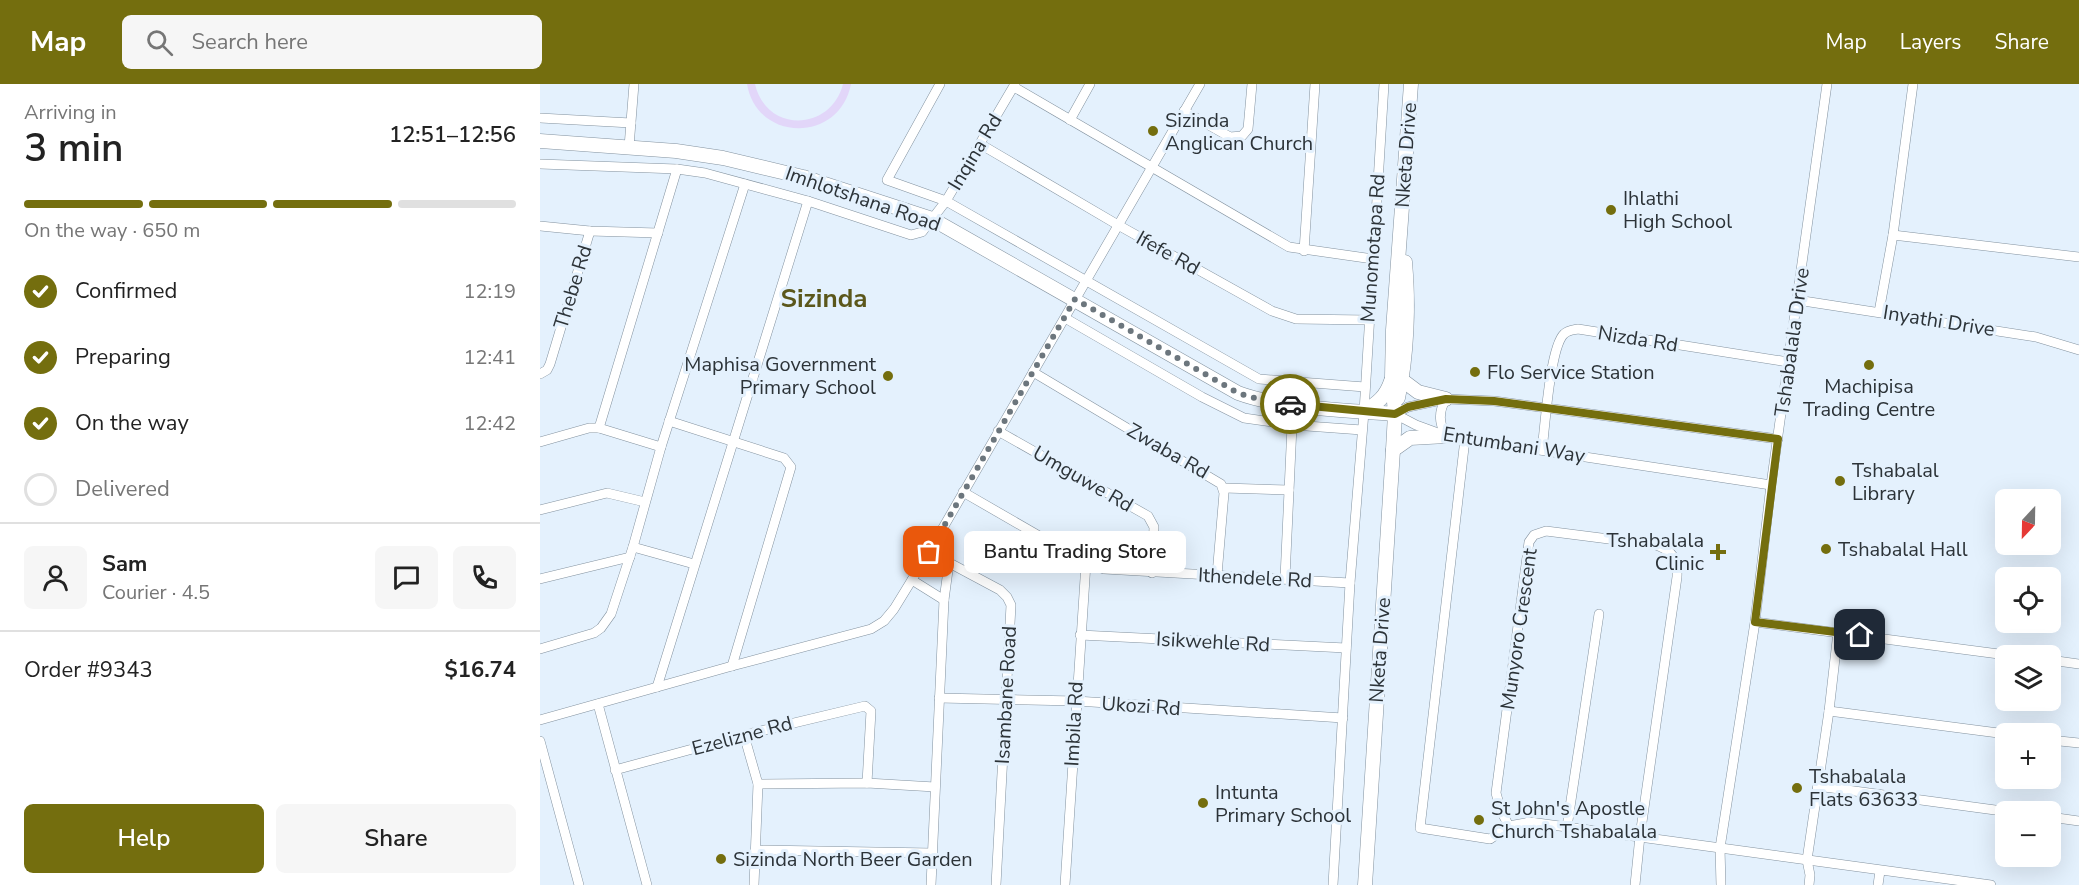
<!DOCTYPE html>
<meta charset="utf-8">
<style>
:root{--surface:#fff;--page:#f6f6f6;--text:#222;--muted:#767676;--line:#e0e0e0;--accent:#746e0e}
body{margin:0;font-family:"Nunito Sans",sans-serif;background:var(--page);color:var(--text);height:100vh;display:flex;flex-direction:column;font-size:22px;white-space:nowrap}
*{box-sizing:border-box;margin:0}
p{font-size:20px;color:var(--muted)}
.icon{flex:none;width:33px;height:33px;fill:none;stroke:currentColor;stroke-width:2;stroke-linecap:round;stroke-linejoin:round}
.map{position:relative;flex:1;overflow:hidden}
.side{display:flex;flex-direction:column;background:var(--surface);width:540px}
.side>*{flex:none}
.needle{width:39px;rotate:202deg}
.tools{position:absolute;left:1455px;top:405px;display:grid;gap:12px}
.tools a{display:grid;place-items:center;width:66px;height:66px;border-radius:9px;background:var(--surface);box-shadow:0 6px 24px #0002;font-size:30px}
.pin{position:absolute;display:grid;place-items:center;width:51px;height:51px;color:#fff;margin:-26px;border-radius:12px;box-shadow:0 3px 9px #0006}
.courier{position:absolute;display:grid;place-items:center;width:60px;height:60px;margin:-30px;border:4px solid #746e0e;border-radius:50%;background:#fff;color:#222;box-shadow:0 2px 8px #0007}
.bubble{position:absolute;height:42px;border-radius:9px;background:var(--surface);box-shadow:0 6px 24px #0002;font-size:20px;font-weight:600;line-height:42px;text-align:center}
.headline em{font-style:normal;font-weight:600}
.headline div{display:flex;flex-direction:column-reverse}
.headline{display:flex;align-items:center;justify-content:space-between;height:102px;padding:0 24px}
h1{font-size:39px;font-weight:600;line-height:45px}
.bar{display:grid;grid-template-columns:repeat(4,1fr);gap:9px 6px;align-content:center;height:72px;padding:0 24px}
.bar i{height:8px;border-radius:4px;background:var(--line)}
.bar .selected{background:var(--accent)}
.bar p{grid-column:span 4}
.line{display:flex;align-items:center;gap:15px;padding:0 24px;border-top:2px solid var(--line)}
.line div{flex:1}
.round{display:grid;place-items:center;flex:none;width:63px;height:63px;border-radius:9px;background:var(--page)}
ol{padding:0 24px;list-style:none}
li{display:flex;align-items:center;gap:18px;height:66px}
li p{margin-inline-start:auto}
li .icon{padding:6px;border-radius:50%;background:var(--accent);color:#fff;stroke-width:4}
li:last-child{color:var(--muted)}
li i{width:33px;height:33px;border:3px solid var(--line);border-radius:50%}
.button{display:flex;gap:12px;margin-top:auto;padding:12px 24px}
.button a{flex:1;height:69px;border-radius:9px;background:var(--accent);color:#fff;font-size:24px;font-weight:600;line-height:69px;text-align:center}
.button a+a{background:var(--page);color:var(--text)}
header{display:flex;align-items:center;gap:36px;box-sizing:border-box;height:84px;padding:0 30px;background:var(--accent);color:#fff}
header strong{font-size:28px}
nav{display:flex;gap:33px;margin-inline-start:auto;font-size:21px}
.search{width:420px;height:54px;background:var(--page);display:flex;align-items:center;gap:15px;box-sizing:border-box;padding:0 21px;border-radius:9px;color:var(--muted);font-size:22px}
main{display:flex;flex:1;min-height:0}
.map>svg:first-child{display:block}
.green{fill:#e2d6f9}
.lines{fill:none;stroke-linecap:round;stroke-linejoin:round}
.street-casing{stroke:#83929f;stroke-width:10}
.secondary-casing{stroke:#83929f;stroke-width:15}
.street{stroke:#fff;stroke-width:9}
.secondary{stroke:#fff;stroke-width:14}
.done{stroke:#6c767d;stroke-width:6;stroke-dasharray:0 10.8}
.route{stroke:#746e0e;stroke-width:8}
.poi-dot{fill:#746e0e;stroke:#e4f1fd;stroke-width:2}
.labels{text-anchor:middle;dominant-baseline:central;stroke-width:6;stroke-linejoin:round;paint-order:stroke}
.poi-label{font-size:20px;fill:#2c3338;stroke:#e4f1fd;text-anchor:start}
.street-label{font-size:20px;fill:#2c3338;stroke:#e4f1fd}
.district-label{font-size:26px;font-weight:bold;fill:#5b571b;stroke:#e4f1fd}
</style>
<header>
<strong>Map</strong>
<div class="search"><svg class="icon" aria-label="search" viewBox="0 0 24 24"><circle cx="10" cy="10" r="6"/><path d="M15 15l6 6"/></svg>Search here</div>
<nav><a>Map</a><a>Layers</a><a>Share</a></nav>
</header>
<main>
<section class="side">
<div class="headline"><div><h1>3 min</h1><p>Arriving in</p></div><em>12:51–12:56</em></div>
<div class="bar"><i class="selected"></i><i class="selected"></i><i class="selected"></i><i></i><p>On the way · 650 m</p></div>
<ol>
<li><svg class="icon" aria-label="check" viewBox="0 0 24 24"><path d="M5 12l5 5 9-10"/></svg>Confirmed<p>12:19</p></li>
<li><svg class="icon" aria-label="check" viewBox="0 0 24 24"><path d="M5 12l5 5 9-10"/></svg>Preparing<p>12:41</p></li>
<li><svg class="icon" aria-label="check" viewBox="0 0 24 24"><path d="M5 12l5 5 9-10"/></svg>On the way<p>12:42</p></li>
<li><i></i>Delivered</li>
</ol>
<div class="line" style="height:108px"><a class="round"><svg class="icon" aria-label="person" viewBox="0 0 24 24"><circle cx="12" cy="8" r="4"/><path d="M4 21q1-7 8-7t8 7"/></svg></a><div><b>Sam</b><p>Courier · 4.5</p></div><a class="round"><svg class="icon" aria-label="chat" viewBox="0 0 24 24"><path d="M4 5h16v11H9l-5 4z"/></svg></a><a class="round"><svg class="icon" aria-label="phone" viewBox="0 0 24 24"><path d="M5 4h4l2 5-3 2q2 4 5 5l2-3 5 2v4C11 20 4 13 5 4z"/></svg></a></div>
<div class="line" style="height:78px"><div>Order #9343</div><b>$16.74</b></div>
<div class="button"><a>Help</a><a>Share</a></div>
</section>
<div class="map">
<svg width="1539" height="801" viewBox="0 0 1539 801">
<rect width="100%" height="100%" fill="#e4f1fd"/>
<path class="green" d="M207 0H215C226 49 291 48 303 0H311C300 59 217 59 207 0Z"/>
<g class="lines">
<g class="street-casing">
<g id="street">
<path d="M400 0 347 96 406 117 719 295 825 303"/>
<path d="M474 3 749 163 833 175"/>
<path d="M644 27 690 53 702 52 708 45 712 0"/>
<path d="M0 34 91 39"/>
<path d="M530 36 550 0"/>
<path d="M440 60 578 141 732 227 756 235 828 236"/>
<path d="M89 63 94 0"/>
<path d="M0 80 137 85 165 89 268 117 371 151 382 148 406 117 475 0"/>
<path d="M0 142 50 147 118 149"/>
<path d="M1353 151 1539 173"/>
<path d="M764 167 775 0"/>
<path d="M1257 216 1496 253 1539 266"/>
<path d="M1339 228 1353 151 1373 0"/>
<path d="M525 234 662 313 704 334 753 341 822 346"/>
<path d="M493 288 681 400 684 409 677 491"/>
<path d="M0 290 7 286 10 280 50 147"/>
<path d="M906 315C898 328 899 339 906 352"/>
<path d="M855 330 868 323 906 315 954 317 1238 355"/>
<path d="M855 330 876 341 906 352 1231 401"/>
<path d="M129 337 244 374 251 383 192 582"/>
<path d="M59 344 137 85"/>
<path d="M458 347 608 432 614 443 612 489"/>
<path d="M925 355 880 744 950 755 969 742 990 738 1451 801"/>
<path d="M0 358 49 344H59L121 363"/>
<path d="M1002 366C1005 343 1010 263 1024 250 1028 246 1033 246 1038 245L1248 278"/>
<path d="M684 404 749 406"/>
<path d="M423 408 546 479 564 485 810 499"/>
<path d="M0 426 67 409 105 418"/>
<path d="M93 463 154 480"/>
<path d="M389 468 460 506 467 513 471 521 456 801"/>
<path d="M745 494 753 320"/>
<path d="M0 495 90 473"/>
<path d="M372 496 404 516"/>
<path d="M1215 538 1474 572"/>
<path d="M540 551 806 564"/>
<path d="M0 565 54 549 61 544 71 530 93 463 121 363 205 100"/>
<path d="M1510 576 1539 580"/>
<path d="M117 603 268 117"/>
<path d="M399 614 536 617 803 634"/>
<path d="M58 620 107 801"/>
<path d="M1289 627 1466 650"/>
<path d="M0 636 192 582 331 545 344 537 354 525 389 468 660 0"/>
<path d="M204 651 218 700 214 801"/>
<path d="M1510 656 1539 659"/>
<path d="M0 657 39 801"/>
<path d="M75 686 204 651 325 622 331 627 327 699"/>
<path d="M218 700 327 699 395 703"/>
<path d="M1277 702 1470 728"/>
<path d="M1510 733 1539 737"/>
<path d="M969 742 961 727 956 709 989 458 994 451 1006 447 1116 461C1133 467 1138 475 1137 493L1100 752 1095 801"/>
<path d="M1027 743 1059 530"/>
<path d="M216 766 392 769"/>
<path d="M391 801 404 516 409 479"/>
<path d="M525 801 546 479"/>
<path d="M793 801 810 499 824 328 844 0"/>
<path d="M1181 801 1180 764 1215 538 1231 401 1287 0"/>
<path d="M1269 801 1270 791 1267 776 1289 627 1298 548"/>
<path d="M1338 801 1340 787"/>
</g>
</g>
<g class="secondary-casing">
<g id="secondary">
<path d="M0 57 136 67 183 74 263 93 392 135 698 309C741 325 808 326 855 330"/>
<path d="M862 296 878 308 906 315"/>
<path d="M858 314C867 273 869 219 865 178"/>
<path d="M824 328C837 319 846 313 851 297"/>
<path d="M853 366 870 354 906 352"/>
<path d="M825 801 853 366 855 330 852 293 853 246 871 0"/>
</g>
</g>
<use href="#street" class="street"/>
<use href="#secondary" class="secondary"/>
</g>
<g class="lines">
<path class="done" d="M389 468 535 215 698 309 721 316 750 320"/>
<path class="route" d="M750 320 855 330 868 323 906 315 954 317 1238 355 1215 538 1320 551"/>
</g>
<g class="poi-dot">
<circle cx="613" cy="47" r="6"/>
<circle cx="1071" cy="126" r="6"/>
<circle cx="1329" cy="281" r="6"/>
<circle cx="935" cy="288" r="6"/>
<circle cx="348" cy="292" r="6"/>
<circle cx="1300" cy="397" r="6"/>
<circle cx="1286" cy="465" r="6"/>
<path d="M1175 459h6v6h6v6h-6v6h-6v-6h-6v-6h6z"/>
<circle cx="1257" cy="704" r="6"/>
<circle cx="663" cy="719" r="6"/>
<circle cx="939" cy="736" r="6"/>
<circle cx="181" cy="775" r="6"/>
</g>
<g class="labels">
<g class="poi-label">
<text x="625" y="36">Sizinda<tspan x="625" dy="23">Anglican Church</tspan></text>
<text x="1083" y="114">Ihlathi<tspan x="1083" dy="23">High School</tspan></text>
<text x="336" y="280" text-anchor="end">Maphisa Government<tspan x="336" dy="23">Primary School</tspan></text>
<text x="947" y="288">Flo Service Station</text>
<text x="1329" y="302" text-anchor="middle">Machipisa<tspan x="1329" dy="23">Trading Centre</tspan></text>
<text x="1312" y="386">Tshabalal<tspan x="1312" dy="23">Library</tspan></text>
<text x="1164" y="456" text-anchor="end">Tshabalala<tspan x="1164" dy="23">Clinic</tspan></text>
<text x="1298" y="465">Tshabalal Hall</text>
<text x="1269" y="692">Tshabalala<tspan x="1269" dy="23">Flats 63633</tspan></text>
<text x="675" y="708">Intunta<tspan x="675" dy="23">Primary School</tspan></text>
<text x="951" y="724">St John's Apostle<tspan x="951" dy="23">Church Tshabalala</tspan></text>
<text x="193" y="775">Sizinda North Beer Garden</text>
</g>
<g class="street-label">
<text transform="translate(435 68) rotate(-59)">Inqina Rd</text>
<text transform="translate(866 71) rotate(-86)">Nketa Drive</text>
<text transform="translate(323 115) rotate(19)">Imhlotshana Road</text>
<text transform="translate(833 164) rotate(-86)">Munomotapa Rd</text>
<text transform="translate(628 169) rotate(29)">Ifefe Rd</text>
<text transform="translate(33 203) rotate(-73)">Thebe Rd</text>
<text transform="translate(1399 237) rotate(9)">Inyathi Drive</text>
<text transform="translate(1098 255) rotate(9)">Nizda Rd</text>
<text transform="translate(1252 258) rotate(-82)">Tshabalala Drive</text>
<text transform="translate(974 361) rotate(9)">Entumbani Way</text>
<text transform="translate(628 367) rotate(30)">Zwaba Rd</text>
<text transform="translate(543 395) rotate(30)">Umguwe Rd</text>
<text transform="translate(715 494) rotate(3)">Ithendele Rd</text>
<text transform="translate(979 545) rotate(-82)">Munyoro Crescent</text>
<text transform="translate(673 558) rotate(3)">Isikwehle Rd</text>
<text transform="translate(840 566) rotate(-86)">Nketa Drive</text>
<text transform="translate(466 611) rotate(-87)">Isambane Road</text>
<text transform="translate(601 622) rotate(4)">Ukozi Rd</text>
<text transform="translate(534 640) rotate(-87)">Imbila Rd</text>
<text transform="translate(202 652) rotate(-15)">Ezelizne Rd</text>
</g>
<g class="district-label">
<text x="284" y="214">Sizinda</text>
</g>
</g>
</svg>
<div class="tools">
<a><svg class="needle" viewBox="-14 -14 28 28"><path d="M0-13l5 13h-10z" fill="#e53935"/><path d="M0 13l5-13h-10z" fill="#767676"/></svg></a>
<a><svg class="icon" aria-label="locate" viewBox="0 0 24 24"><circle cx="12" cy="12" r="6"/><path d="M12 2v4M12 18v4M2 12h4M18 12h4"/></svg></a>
<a><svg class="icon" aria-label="layers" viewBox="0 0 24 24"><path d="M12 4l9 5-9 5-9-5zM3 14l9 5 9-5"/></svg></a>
<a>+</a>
<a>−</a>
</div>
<div class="pin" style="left:389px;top:468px;background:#ea580c"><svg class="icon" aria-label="bag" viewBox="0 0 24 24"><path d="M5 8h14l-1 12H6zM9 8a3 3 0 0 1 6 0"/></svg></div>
<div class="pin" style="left:1320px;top:551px;background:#1f2937"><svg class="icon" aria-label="home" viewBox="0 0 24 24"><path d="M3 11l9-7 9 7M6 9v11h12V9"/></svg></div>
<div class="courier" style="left:750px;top:320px"><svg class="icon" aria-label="car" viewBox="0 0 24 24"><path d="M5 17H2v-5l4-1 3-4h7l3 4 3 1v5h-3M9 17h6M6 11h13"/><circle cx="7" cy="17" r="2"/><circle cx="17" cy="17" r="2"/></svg></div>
<div class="bubble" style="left:424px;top:447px;width:222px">Bantu Trading Store</div>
</div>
</main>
